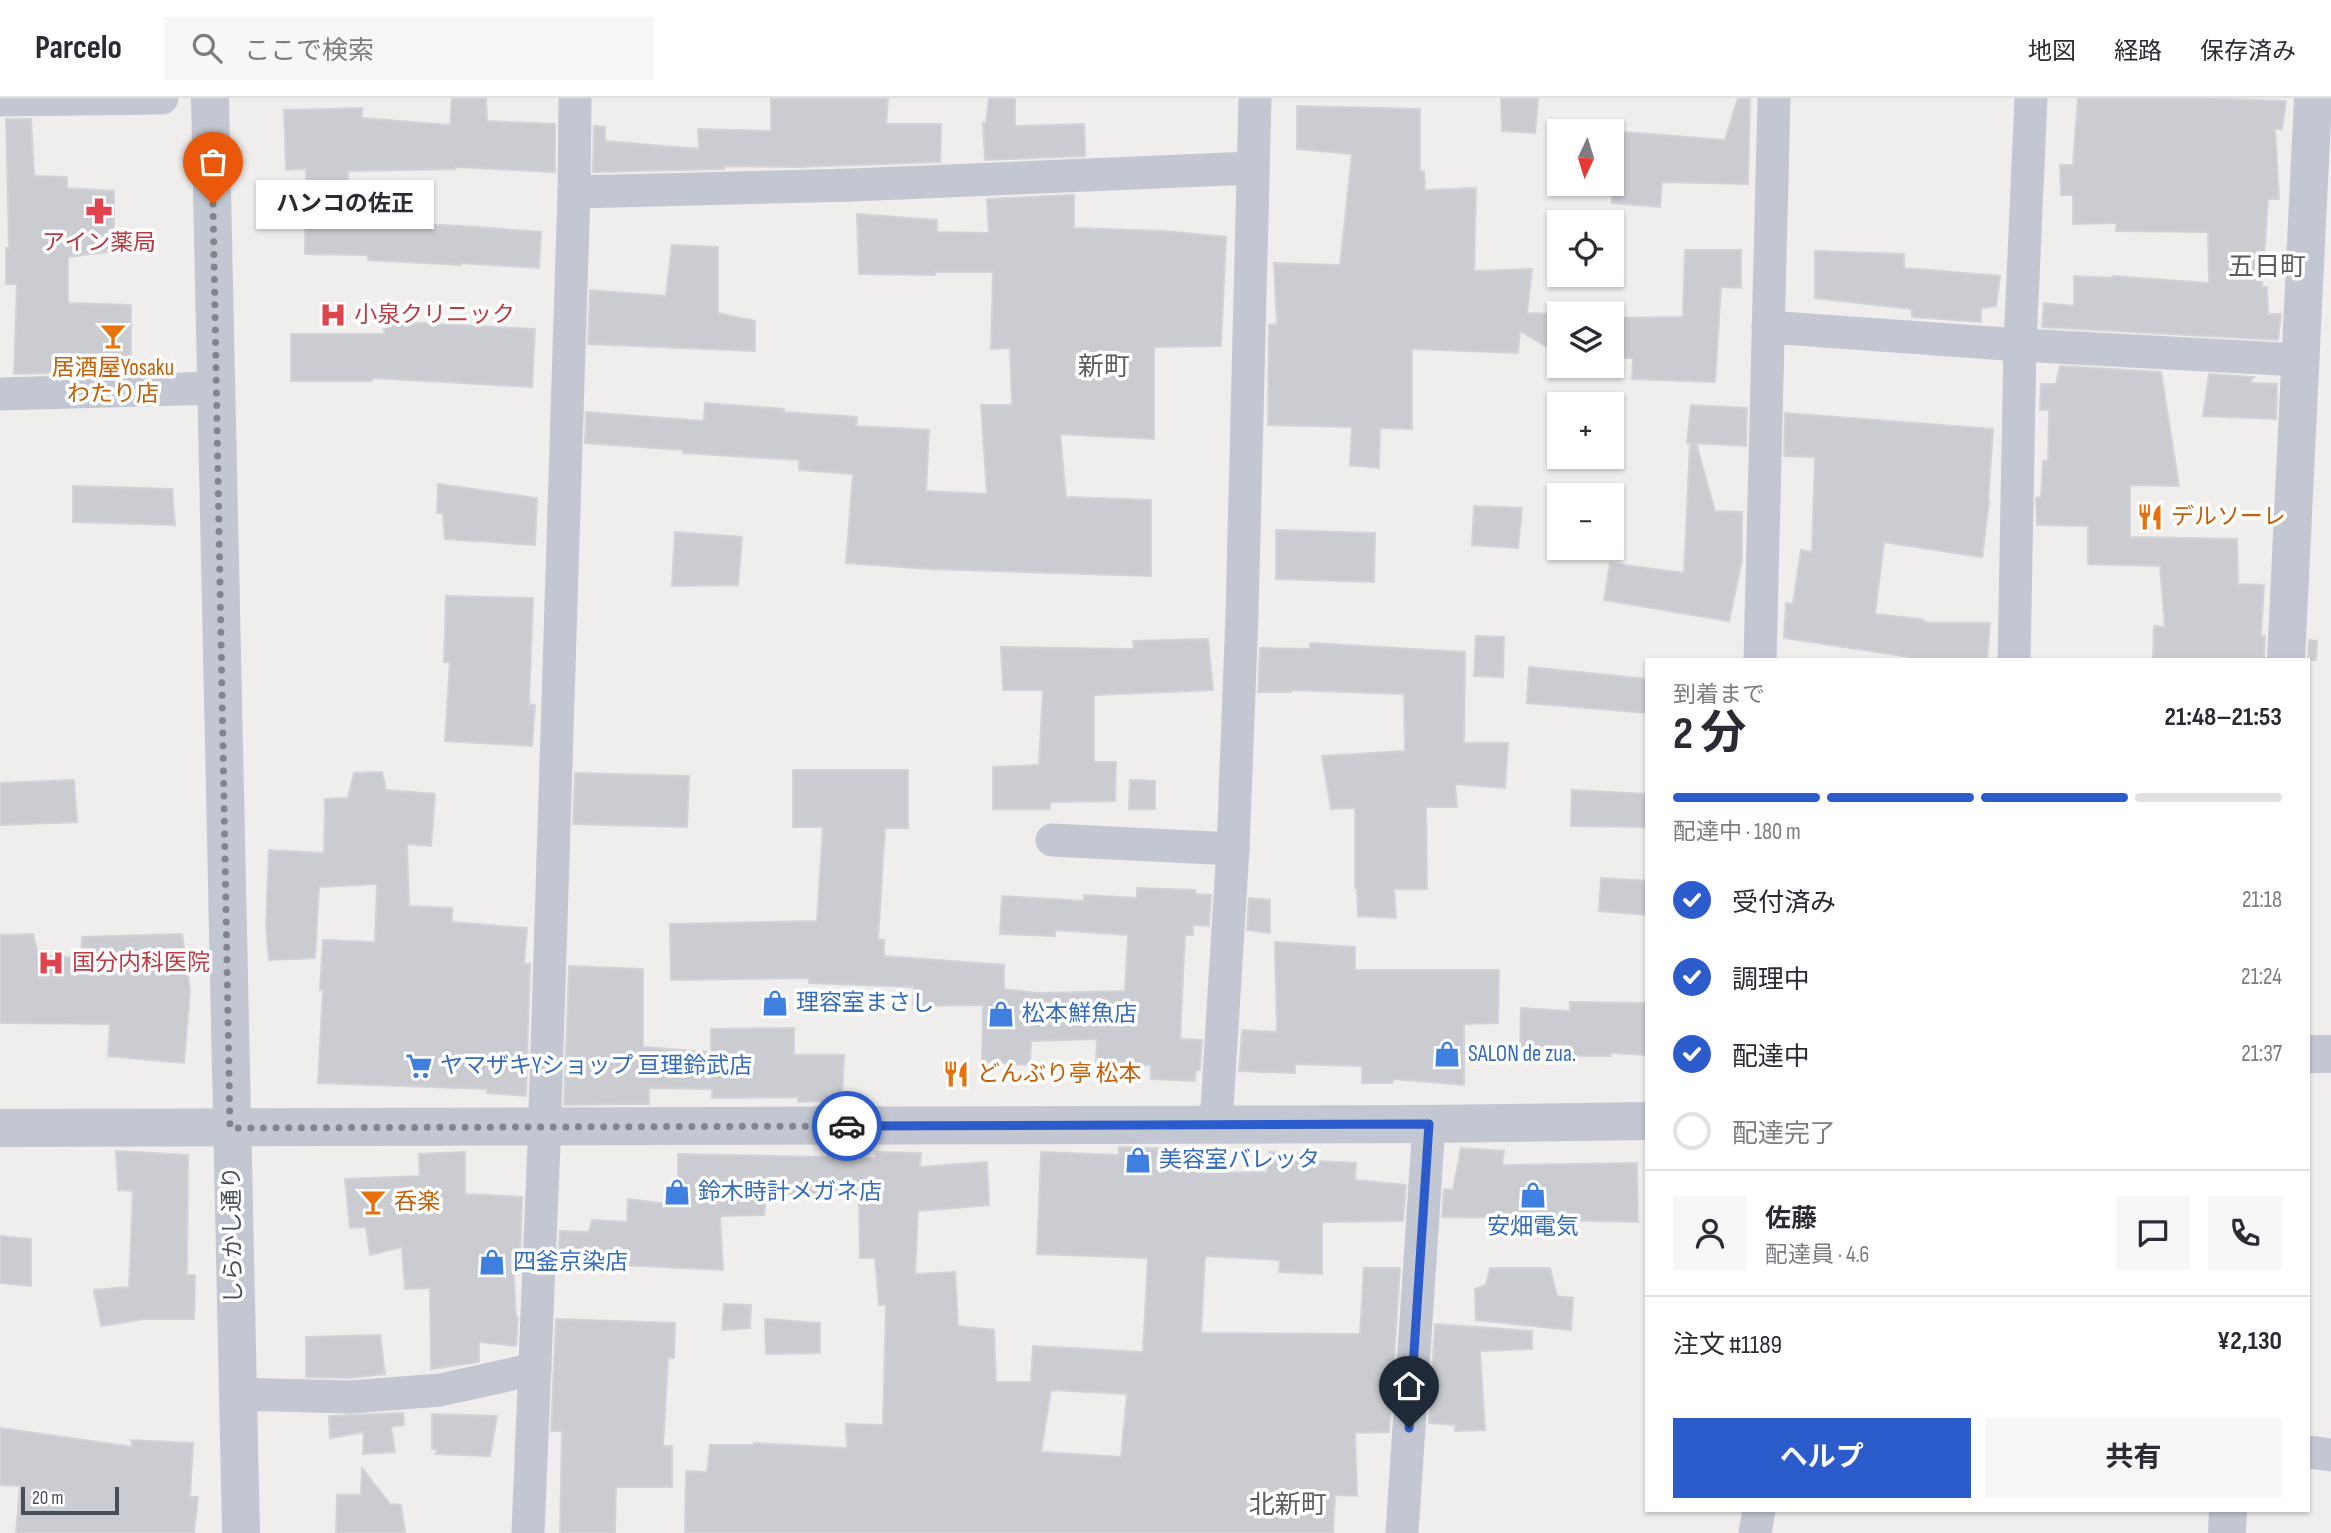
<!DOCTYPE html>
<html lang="ja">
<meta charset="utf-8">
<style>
:root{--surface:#fff;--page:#f7f7f7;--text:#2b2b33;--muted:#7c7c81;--line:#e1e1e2;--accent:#2c5bcb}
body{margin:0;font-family:"Sofia Sans Condensed","Noto Sans JP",sans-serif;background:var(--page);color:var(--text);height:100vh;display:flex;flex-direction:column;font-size:26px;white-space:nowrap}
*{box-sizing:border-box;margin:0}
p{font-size:23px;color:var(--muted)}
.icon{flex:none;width:38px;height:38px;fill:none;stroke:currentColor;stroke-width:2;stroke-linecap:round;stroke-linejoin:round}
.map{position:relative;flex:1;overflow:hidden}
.panel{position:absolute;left:1645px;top:560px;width:665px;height:854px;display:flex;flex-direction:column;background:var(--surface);border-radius:0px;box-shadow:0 2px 5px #0004}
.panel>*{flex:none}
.needle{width:46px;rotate:184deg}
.buttons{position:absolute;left:1547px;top:21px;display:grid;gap:14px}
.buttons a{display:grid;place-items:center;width:77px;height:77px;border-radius:0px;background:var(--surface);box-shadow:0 2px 5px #0004;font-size:35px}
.scale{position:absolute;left:21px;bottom:18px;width:98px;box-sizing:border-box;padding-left:7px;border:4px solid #474e58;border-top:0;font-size:19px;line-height:24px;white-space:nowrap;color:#474e58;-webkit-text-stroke:5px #fff;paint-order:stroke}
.pin{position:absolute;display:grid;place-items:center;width:60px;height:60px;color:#fff;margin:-72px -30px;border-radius:50% 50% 50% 0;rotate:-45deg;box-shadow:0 0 7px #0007}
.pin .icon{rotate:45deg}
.courier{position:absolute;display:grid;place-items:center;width:70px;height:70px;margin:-35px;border:5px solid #2c5bcb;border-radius:50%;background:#fff;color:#222;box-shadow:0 2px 9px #0007}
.bubble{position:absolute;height:49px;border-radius:0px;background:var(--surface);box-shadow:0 2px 5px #0004;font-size:23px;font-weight:700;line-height:49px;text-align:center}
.headline em{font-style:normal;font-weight:700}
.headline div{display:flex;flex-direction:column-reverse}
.headline{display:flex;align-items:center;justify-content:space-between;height:119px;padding:0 28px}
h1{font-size:46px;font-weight:700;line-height:52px}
.bar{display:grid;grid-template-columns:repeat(4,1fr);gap:10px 7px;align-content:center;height:84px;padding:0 28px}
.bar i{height:9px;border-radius:5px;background:var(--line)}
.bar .on{background:var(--accent)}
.bar p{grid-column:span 4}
.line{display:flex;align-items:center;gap:18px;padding:0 28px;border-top:2px solid var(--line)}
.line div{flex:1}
.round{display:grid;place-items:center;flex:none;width:74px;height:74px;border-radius:0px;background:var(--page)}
ol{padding:0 28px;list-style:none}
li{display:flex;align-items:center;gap:21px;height:77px}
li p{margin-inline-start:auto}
li .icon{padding:7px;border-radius:50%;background:var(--accent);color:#fff;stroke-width:4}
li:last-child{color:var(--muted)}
li i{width:38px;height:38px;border:4px solid var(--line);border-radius:50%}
.button{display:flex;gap:14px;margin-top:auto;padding:14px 28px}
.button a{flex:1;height:80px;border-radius:0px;background:var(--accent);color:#fff;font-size:28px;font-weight:700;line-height:80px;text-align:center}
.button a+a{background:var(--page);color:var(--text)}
header{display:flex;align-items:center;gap:42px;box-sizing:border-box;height:98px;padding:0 35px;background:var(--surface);border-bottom:2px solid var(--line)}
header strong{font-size:33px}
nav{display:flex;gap:38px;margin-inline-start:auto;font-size:24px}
.search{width:490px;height:63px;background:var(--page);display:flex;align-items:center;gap:18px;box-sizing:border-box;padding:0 24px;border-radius:0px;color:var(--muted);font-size:26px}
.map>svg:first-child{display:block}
.building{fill:#caccd1;stroke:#d2d3d8;stroke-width:2;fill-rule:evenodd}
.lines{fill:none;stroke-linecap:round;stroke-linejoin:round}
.minor{stroke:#c2c7d1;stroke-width:33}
.tertiary{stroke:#c2c7d1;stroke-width:38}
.done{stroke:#82868c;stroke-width:7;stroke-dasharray:0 12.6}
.route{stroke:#2c5bcb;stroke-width:9}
.labels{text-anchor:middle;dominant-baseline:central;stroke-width:7;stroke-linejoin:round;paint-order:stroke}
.health-label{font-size:23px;fill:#be3a42;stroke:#fff;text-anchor:start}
.food-label{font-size:23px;fill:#c56008;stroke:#fff;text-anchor:start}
.shop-label{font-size:23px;fill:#366cbe;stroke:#fff;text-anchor:start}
.street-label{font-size:23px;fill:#474e58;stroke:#fff}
.quarter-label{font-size:26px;fill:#5b5d61;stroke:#fff}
</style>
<header>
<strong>Parcelo</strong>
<div class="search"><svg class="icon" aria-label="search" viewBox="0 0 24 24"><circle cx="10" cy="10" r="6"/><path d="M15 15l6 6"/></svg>ここで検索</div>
<nav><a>地図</a><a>経路</a><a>保存済み</a></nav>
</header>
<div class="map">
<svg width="2331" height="1435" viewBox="0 0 2331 1435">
<rect width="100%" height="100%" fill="#f0eeed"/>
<g class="building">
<path d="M452 0H486L487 23 555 26V74L455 69V71L348 73V123L463 128 541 134 539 170 461 165V167L368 162V157L305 156 306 71 286 72 284 12 362 10V20L450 27Z"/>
<path d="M771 0H888L886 26H941L940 64 798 69 724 68V71L593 74 594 28 605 29V43L699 51 698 31 771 33Z"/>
<path d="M989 0H1015V28L1084 26 1085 58 985 62 983 25H986Z"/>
<path d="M1501 0H1538L1535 35 1502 33Z"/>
<path d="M1738 0H1750L1748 86 1662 84 1660 109 1612 105V33L1725 42Z"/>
<path d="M2078 0H2197L2286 3 2282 31H2275L2279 101H2268L2262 189H2267L2268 216H2281L2278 242 2042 229 2044 205 2074 208V178L2113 180V178L2209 185 2208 134 2116 133 2117 125 2073 126V97H2061L2060 67H2073Z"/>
<path d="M1297 8 1420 11V73H1424L1425 92 1476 90 1474 173 1532 171 1527 215 1559 216V256L1520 233 1518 255 1412 251V331L1380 330 1379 370 1350 367 1352 329 1268 327 1269 227 1277 226 1274 165 1340 167 1352 56 1297 51Z"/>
<path d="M6 21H31L34 78 67 79V90L114 93V153L68 159V205L131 207V273L14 276 17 186H6V150H9Z"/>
<path d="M1074 97V130L1164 133 1226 139 1221 248 1154 249V341L1060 336 1066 399 1151 402V478L930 471 846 465 853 376 799 372V362L683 355V352L585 345 586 314 704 323 705 305 784 311 783 314 857 319 856 328 929 332 926 393 987 396 981 307H1012L1010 250 991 251 993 174H935V177L859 176 857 116 937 122V134L989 135 987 101Z"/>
<path d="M672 147 718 149V215L755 223V253L588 246 590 192 666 198Z"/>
<path d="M1685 152H1741V190L1721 189 1715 284 1632 281 1633 260H1612V220L1683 219Z"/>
<path d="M1815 153 1904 156V170L2000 178 1996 208 1981 210V224L1912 219V211L1815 200Z"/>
<path d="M384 223 535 231 532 289 372 280V283H291V236H384Z"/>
<path d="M2060 268 2161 274 2179 388 2130 387V439L2237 441 2238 486 2264 487 2261 538H2265L2264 562H2153L2154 528 2165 529 2160 468 2088 466V428L2037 427 2036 400 2041 399 2043 363H2048L2049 312H2040L2041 286H2056Z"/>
<path d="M2209 276 2254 279 2249 285 2277 286 2276 321 2203 318Z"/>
<path d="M1691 307 1747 310 1746 348 1696 345 1715 413 1742 414V462L1729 523 1604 502 1610 465 1684 475 1690 345H1687Z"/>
<path d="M1785 315 1993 331 1988 404 1989 403 1982 459 1884 444 1875 516 1920 521 1928 525H1990L1987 562H1929L1784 540 1786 505 1793 506 1801 452 1812 454 1815 359 1784 358Z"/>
<path d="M438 386 537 400 535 447 445 441 443 415H437Z"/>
<path d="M73 388 172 391 175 427 73 424Z"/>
<path d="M1474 408 1522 410 1518 450 1472 447Z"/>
<path d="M1276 432 1375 435 1374 484 1276 481Z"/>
<path d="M675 434 742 439 738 487 672 488Z"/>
<path d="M446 498 533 500 529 606 535 607 532 648 445 643 450 564H444Z"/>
<path d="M1476 538 1504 539 1503 579 1474 578Z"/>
<path d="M1208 541 1213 592 1094 597V664H1116L1115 703 1050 704V711H993V669L1039 667 1043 592H1003L1001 549 1134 551 1133 543Z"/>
<path d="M2309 542 2317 543 2316 562H2308Z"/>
<path d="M1310 545 1465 554 1464 645H1508L1505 690 1455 686 1457 709H1426L1427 791H1394L1396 820 1358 818 1357 791 1355 790V710L1331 711 1322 658 1405 653 1404 596 1292 592 1291 594H1258L1260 550 1310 551Z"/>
<path d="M1529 569 1647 581V615L1527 605Z"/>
<path d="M793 672H908V730H885L878 842H884V858L1004 867V891L1038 895 1125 893 1128 837 1055 832V838L1000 836 1002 798 1084 803V797L1137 800V790L1195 792V796L1211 797 1209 828 1193 827V837H1185L1180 941 1202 942 1200 972H1196L1195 983 1151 981V967L1096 966 1097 941 1031 943 1030 967 982 964 983 907 913 908 914 889 809 885V880L671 882 670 826 817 823 823 729H793Z"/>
<path d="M382 674 386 692 435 696 431 748 407 746 409 808 452 810V824L527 830 524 866H530L526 998 487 995V991L318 985 323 892H320L323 842 375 844 377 786 319 789 315 860 269 862 266 827 269 752 324 755 325 701 348 700 354 675Z"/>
<path d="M575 675 689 678 687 729 573 726Z"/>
<path d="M74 682 77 724 0 727V685Z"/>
<path d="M1130 682 1155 683V711H1129Z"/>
<path d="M1572 692 1647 696V729L1571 728Z"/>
<path d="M1601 780 1647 783V817L1599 813Z"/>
<path d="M1249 800 1270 802V835L1247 832Z"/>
<path d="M33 836 38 857 81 860 82 839 182 836 190 892 184 965 108 958 110 926 0 925V837Z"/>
<path d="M1275 844 1355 849V872H1499L1498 925 1464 926V987L1393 981 1392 985H1362V968L1295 966V975L1239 973 1242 932 1277 934Z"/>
<path d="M569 868 643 871V949L711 954V931L794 930V957H844L842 1002 798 1004V999L712 1000V991L649 990V1006L564 1007Z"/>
<path d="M1570 904 1647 905V957L1611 955V958H1569L1520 954 1521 910 1570 913Z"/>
<path d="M1119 1049 1202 1052V1075L1267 1074 1269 1054 1317 1057 1316 1063 1356 1065 1355 1082 1406 1087 1403 1123 1322 1124V1176L1279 1174 1280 1162 1205 1158 1201 1235 1360 1236 1364 1170H1400L1389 1334 1355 1335 1357 1398 1335 1397 1333 1435H685L686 1373 707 1374 710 1347H754V1345L847 1350 846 1326 883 1327 886 1207H879L875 1160H860L859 1096H766L764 1117 720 1118 723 1172 558 1164 560 1133 589 1134 592 1122 627 1124 628 1101 669 1106V1099L678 1100V1056L876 1060V1054L921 1055 920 1069 987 1064 989 1107 918 1113 915 1176 955 1174 958 1228 994 1232 996 1284H1031L1033 1248 1143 1254 1148 1160 1037 1156 1041 1054 1119 1057ZM1051 1292 1127 1296 1121 1359 1041 1354Z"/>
<path d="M1461 1050 1504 1053 1502 1067 1637 1065 1638 1124 1554 1122V1120L1442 1119 1444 1091 1453 1092Z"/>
<path d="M116 1053 188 1057 187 1177H195L194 1221H144L101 1228 94 1192 129 1189 133 1093 118 1092Z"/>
<path d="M465 1054V1096L522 1099 520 1162H513L516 1220H518L516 1248 479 1244V1264L431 1271 430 1190 405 1191 402 1149 370 1157 366 1129 350 1130 345 1081 420 1078 419 1056Z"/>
<path d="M0 1138 31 1141V1188L0 1185Z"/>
<path d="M1490 1170H1550L1557 1198 1573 1200 1571 1232 1476 1222 1475 1191 1486 1187Z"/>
<path d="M724 1206 751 1207 750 1230 722 1232Z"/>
<path d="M556 1221 675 1225 674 1260H668L663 1348H672V1389H616L615 1435H560L562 1333H551Z"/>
<path d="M765 1221 820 1225V1255L766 1256Z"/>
<path d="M1435 1226 1532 1233V1251L1480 1253 1485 1332 1455 1333V1327L1429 1325Z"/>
<path d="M380 1237 385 1276 350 1280 306 1279V1239Z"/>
<path d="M403 1315 404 1327 391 1329 395 1354 363 1356 364 1334 330 1340 329 1318Z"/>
<path d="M432 1316 497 1318 490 1358 436 1356 437 1351H432Z"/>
<path d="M0 1330 133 1349 131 1342 193 1345 190 1399H198L194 1435H16L20 1388 0 1387Z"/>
<path d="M362 1370 390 1406 401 1407 405 1435H336L337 1397H361Z"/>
</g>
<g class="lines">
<g class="minor">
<path d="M0 2 162 0"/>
<path d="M574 94 853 87 1252 70"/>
<path d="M1768 229 2020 247 2300 262"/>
<path d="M0 296 218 290"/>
<path d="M1760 562 1774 0"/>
<path d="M2014 562 2020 247 2031 0"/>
<path d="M1052 742 1233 751"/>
<path d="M1216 1026 1233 751 1242 516 1255 0"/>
<path d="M237 1296 351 1299 440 1292 535 1271"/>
<path d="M2308 1354 2331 1357"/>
<path d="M528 1435 544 1046 574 94 575 0"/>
<path d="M1402 1435 1429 1026"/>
<path d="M1755 1435 1759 1412"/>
</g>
<g class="tertiary">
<path d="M210 0C223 478 228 957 241 1435"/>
<path d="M2286 562 2313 0"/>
<path d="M2308 956H2331"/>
<path d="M0 1030 1429 1026 1647 1023"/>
<path d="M2227 1435 2228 1412"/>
</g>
</g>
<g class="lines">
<path class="done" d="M213 106 230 1030 847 1028"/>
<path class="route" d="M847 1028 1429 1026 1409 1330"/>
</g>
<defs>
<g id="pharmacy-bare" transform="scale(2.1)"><path d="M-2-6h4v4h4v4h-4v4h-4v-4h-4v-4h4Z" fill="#e0444e" stroke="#fff" stroke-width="2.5" paint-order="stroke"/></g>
<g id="hospital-bare" transform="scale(2.1)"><path d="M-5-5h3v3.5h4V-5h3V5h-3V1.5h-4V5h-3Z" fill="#e0444e" stroke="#fff" stroke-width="2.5" paint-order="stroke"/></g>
<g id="bar-bare" transform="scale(2.1)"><path d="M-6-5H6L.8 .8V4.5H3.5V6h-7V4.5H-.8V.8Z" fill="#e8710a" stroke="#fff" stroke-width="2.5" paint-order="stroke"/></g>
<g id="restaurant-bare" transform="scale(2.1)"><path d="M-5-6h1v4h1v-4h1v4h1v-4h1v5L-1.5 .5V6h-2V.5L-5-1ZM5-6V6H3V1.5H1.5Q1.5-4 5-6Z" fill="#e8710a" stroke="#fff" stroke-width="2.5" paint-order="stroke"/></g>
<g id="shop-bare" transform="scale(2.1)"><path d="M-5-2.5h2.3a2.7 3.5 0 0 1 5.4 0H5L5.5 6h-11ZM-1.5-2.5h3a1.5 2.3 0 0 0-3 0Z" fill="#3f7fe0" stroke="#fff" stroke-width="2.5" paint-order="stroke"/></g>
<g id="supermarket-bare" transform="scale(2.1)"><path d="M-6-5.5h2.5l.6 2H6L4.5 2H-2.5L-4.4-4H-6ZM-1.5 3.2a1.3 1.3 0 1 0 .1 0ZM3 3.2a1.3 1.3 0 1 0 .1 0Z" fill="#3f7fe0" stroke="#fff" stroke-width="2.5" paint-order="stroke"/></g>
</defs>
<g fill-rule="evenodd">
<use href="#pharmacy-bare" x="99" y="113"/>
<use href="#hospital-bare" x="333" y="217"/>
<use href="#bar-bare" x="113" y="238"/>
<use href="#restaurant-bare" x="2150" y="419"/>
<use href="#hospital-bare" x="51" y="865"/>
<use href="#shop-bare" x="775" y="905"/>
<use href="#shop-bare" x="1001" y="916"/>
<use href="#shop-bare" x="1447" y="956"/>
<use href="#supermarket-bare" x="419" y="968"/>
<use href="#restaurant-bare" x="956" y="976"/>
<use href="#shop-bare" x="1138" y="1062"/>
<use href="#shop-bare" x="677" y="1094"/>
<use href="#shop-bare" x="1533" y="1097"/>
<use href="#bar-bare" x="373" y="1104"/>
<use href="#shop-bare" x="492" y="1164"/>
</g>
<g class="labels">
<g class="health-label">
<text x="99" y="145" text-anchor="middle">アイン薬局</text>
<text x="354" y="217">小泉クリニック</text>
<text x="72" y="865">国分内科医院</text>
</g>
<g class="food-label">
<text x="113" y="270" text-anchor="middle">居酒屋Yosaku<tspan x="113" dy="26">わたり店</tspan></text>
<text x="2171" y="419">デルソーレ</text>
<text x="977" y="976">どんぶり亭 松本</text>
<text x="394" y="1104">呑楽</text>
</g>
<g class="shop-label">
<text x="796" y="905">理容室まさし</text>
<text x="1022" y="916">松本鮮魚店</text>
<text x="1468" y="956">SALON de zua.</text>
<text x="440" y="968">ヤマザキYショップ 亘理鈴武店</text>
<text x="1159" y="1062">美容室バレッタ</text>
<text x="698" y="1094">鈴木時計メガネ店</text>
<text x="1533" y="1129" text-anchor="middle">安畑電気</text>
<text x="513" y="1164">四釜京染店</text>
</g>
<g class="street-label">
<text transform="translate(233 1137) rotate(-91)">しらかし通り</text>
</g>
<g class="quarter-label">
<text x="2267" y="169">五日町</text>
<text x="1104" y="269">新町</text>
<text x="1288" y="1407">北新町</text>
</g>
</g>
</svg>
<div class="buttons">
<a><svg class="needle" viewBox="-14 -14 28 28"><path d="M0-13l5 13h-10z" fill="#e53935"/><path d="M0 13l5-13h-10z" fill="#7c7c81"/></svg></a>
<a><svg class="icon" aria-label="locate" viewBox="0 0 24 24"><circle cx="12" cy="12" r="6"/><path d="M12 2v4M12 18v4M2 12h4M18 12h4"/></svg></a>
<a><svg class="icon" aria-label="layers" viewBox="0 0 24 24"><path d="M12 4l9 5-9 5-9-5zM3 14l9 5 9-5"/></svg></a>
<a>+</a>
<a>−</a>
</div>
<div class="scale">20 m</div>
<div class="pin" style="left:213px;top:106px;background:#ea580c"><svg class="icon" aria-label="bag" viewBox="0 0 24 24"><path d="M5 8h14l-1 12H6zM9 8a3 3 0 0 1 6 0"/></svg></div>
<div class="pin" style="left:1409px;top:1330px;background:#1f2937"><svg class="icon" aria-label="home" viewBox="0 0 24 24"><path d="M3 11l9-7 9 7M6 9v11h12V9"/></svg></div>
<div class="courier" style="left:847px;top:1028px"><svg class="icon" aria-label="car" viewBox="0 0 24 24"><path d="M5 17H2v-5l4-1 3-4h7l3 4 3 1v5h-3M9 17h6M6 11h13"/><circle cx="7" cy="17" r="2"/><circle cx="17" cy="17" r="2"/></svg></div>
<div class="bubble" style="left:256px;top:82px;width:178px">ハンコの佐正</div>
<section class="panel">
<div class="headline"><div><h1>2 分</h1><p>到着まで</p></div><em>21:48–21:53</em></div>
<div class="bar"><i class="on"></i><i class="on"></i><i class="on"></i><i></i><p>配達中 · 180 m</p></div>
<ol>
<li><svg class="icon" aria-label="check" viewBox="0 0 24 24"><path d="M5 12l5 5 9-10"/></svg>受付済み<p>21:18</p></li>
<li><svg class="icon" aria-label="check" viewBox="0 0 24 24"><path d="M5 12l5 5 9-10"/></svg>調理中<p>21:24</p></li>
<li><svg class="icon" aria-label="check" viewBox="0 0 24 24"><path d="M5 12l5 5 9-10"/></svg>配達中<p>21:37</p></li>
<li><i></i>配達完了</li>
</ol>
<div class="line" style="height:126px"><a class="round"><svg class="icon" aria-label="person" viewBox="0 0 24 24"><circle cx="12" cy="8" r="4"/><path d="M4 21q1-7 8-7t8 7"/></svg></a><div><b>佐藤</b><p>配達員 · 4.6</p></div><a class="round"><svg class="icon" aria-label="chat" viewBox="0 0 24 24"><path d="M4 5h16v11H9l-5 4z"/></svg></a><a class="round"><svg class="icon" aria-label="phone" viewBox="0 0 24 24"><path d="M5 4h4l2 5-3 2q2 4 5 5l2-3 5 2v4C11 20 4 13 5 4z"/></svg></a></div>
<div class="line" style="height:91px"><div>注文 #1189</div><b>¥2,130</b></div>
<div class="button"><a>ヘルプ</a><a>共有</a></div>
</section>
</div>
